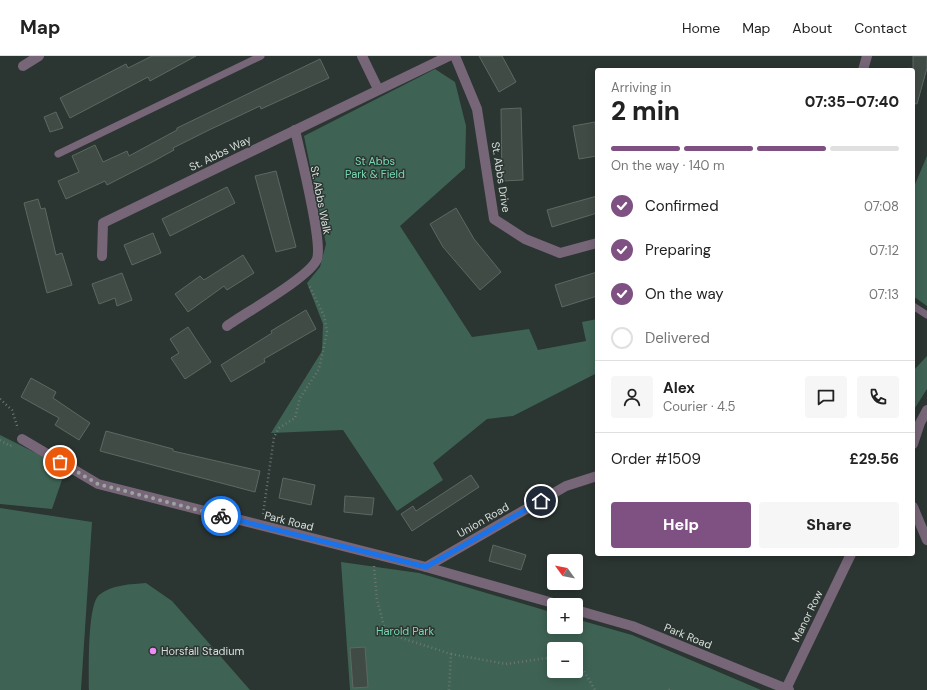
<!DOCTYPE html>
<meta charset="utf-8">
<style>
:root{--surface:#fff;--page:#f6f6f6;--text:#222;--muted:#767676;--line:#e0e0e0;--accent:#7e5182}
body{margin:0;font-family:"DM Sans",sans-serif;background:var(--page);color:var(--text);height:100vh;display:flex;flex-direction:column;font-size:15px;white-space:nowrap}
*{box-sizing:border-box;margin:0}
p{font-size:13px;color:var(--muted)}
.icon{flex:none;width:22px;height:22px;fill:none;stroke:currentColor;stroke-width:2;stroke-linecap:round;stroke-linejoin:round}
.map{position:relative;flex:1;overflow:hidden}
.details{position:absolute;left:595px;top:12px;width:320px;height:488px;display:flex;flex-direction:column;background:var(--surface);border-radius:4px;box-shadow:0 2px 10px #0003}
.details>*{flex:none}
.needle{width:26px;rotate:303deg}
.buttons{position:absolute;left:547px;top:498px;display:grid;gap:8px}
.buttons a{display:grid;place-items:center;width:36px;height:36px;border-radius:4px;background:var(--surface);box-shadow:0 2px 10px #0003;font-size:20px}
.pin{position:absolute;display:grid;place-items:center;width:34px;height:34px;color:#fff;margin:-17px;border:2px solid #fff;border-radius:50%;box-shadow:0 1px 4px #0007}
.courier{position:absolute;display:grid;place-items:center;width:40px;height:40px;margin:-20px;border:3px solid #1a73e8;border-radius:50%;background:#fff;color:#222;box-shadow:0 1px 5px #0007}
.summary em{font-style:normal;font-weight:800}
.summary div{display:flex;flex-direction:column-reverse}
.summary{display:flex;align-items:center;justify-content:space-between;height:68px;padding:0 16px}
h1{font-size:26px;font-weight:800;line-height:30px}
.bar{display:grid;grid-template-columns:repeat(4,1fr);gap:6px 4px;align-content:center;height:48px;padding:0 16px}
.bar i{height:5px;border-radius:3px;background:var(--line)}
.bar .selected{background:var(--accent)}
.bar p{grid-column:span 4}
.line{display:flex;align-items:center;gap:10px;padding:0 16px;border-top:1px solid var(--line)}
.line div{flex:1}
.round{display:grid;place-items:center;flex:none;width:42px;height:42px;border-radius:4px;background:var(--page)}
ol{padding:0 16px;list-style:none}
li{display:flex;align-items:center;gap:12px;height:44px}
li p{margin-inline-start:auto}
li .icon{padding:4px;border-radius:50%;background:var(--accent);color:#fff;stroke-width:4}
li:last-child{color:var(--muted)}
li i{width:22px;height:22px;border:2px solid var(--line);border-radius:50%}
.action{display:flex;gap:8px;margin-top:auto;padding:8px 16px}
.action a{flex:1;height:46px;border-radius:4px;background:var(--accent);color:#fff;font-size:16px;font-weight:800;line-height:46px;text-align:center}
.action a+a{background:var(--page);color:var(--text)}
header{display:flex;align-items:center;gap:24px;box-sizing:border-box;height:56px;padding:0 20px;background:var(--surface);border-bottom:1px solid var(--line)}
header strong{font-size:19px}
nav{display:flex;gap:22px;margin-inline-start:auto;font-size:14px}
.map>svg:first-child{display:block}
.green{fill:#3e6354;fill-rule:evenodd}
.building{fill:#414b46;stroke:#5e6863}
.lines{fill:none;stroke-linecap:round;stroke-linejoin:round}
.path{stroke:#6d7672;stroke-width:2.5;stroke-dasharray:1 3;stroke-linecap:butt}
.service{stroke:#776578;stroke-width:7}
.minor{stroke:#776578;stroke-width:10}
.done{stroke:#9ca4a0;stroke-width:4;stroke-dasharray:0 7.2}
.route{stroke:#1a73e8;stroke-width:5}
.poi-dot{fill:#ef8bf7;stroke:#2b3531;stroke-width:1.5}
.labels{text-anchor:middle;dominant-baseline:central;stroke-width:3;stroke-linejoin:round;paint-order:stroke}
.street-label{font-size:11px;fill:#d9dfdc;stroke:#2b3531}
.park-label{font-size:11px;fill:#78dab4;stroke:#2b3531}
.poi-label{font-size:11px;fill:#d9dfdc;stroke:#2b3531;text-anchor:start}
</style>
<header>
<strong>Map</strong>
<nav><a>Home</a><a>Map</a><a>About</a><a>Contact</a></nav>
</header>
<div class="map">
<svg width="927" height="634" viewBox="0 0 927 634">
<rect width="100%" height="100%" fill="#2b3531"/>
<g class="green">
<path d="M435 13 455 26 466 70 465 112 400 170 472 281 529 273 538 294 586 285 582 266 597 263V317L513 360 487 363 433 407 443 424 397 455 343 374 271 377 322 295 323 268 307 227 320 211 326 188 304 80Z"/>
<path d="M927 100V250L913 240V133Z"/>
<path d="M927 300V333L913 355V315Z"/>
<path d="M0 379 66 412 52 453 0 448Z"/>
<path d="M0 452 92 466 81 634H0Z"/>
<path d="M341 506 419 517 554 557V571H576V563L632 579 761 634H350ZM554 593H576V615H554Z"/>
<path d="M146 527 172 545 250 634H89C89 616 87 550 99 539 111 529 131 528 146 527Z"/>
</g>
<g class="building">
<path d="M152 0H196L150 25 148 21 70 62 60 42 126 8 128 12Z"/>
<path d="M479 0H502L516 26 499 36Z"/>
<path d="M913 0H927V12L917 48 913 47Z"/>
<path d="M320 3 329 22 261 53 260 50 209 74 173 92 174 94 154 105 107 129 105 125 66 143 58 125 79 116 72 100 95 89 103 106 127 95 129 100 177 74V72Z"/>
<path d="M521 52 523 124 502 125 501 53Z"/>
<path d="M56 56 63 72 50 76 44 61Z"/>
<path d="M595 66 597 100 579 103 573 70Z"/>
<path d="M276 115 296 191 276 196 255 120Z"/>
<path d="M227 131 235 147 170 180 162 163Z"/>
<path d="M597 140V157L552 171 547 154Z"/>
<path d="M38 143 41 153 45 152 56 199 62 197 72 229 47 237 24 147Z"/>
<path d="M456 152 474 183 501 216 480 234 443 191 430 168Z"/>
<path d="M153 177 161 197 132 209 124 189Z"/>
<path d="M243 199 254 217 227 234 224 230 188 256 175 238 200 220 204 224Z"/>
<path d="M597 216V240L562 251 555 229Z"/>
<path d="M122 217 132 244 117 250 115 242 99 248 92 228Z"/>
<path d="M306 254 316 273 264 303 265 306 231 326 221 309 272 277 271 275Z"/>
<path d="M188 271 211 306 185 323 171 302 179 297 170 283Z"/>
<path d="M31 322 56 336 53 342 90 367 79 384 55 369 59 362 21 341Z"/>
<path d="M106 375 173 393V395L260 415 255 436 100 395Z"/>
<path d="M471 419 479 431 412 475 401 458 413 450 416 455Z"/>
<path d="M283 422 315 429 311 449 279 442Z"/>
<path d="M345 440 374 442 372 459 344 456Z"/>
<path d="M493 489 526 499 521 514 489 505Z"/>
<path d="M365 591 368 631 353 632 350 592Z"/>
</g>
<g class="lines">
<g class="path">
<path d="M0 343 12 354 18 373"/>
<path d="M0 384 10 390 12 389"/>
<path d="M263 458 274 381 279 372 295 362 300 342 319 313 327 276 324 260 309 229"/>
<path d="M374 510 377 544 386 577 451 598 449 634"/>
<path d="M451 598 506 608 554 601"/>
<path d="M576 607 581 610 595 634"/>
<path d="M669 634 671 632"/>
</g>
<g class="service">
<path d="M58 98 261 0"/>
<path d="M913 250 927 259"/>
</g>
<g class="minor">
<path d="M362 0 378 33"/>
<path d="M455 0 477 53 494 163 525 183 560 197 597 187"/>
<path d="M23 10 39 0"/>
<path d="M863 14 867 0"/>
<path d="M102 200 103 167 449 0"/>
<path d="M227 270C245 257 310 221 317 203 323 185 300 97 295 74"/>
<path d="M22 383 98 428 426 511 560 549"/>
<path d="M913 388 920 367 927 354"/>
<path d="M913 451 927 484"/>
<path d="M426 511 566 430 597 420"/>
<path d="M576 554 632 570 789 634"/>
<path d="M786 633 851 498"/>
</g>
</g>
<g class="lines">
<path class="done" d="M60 406 98 428 221 460"/>
<path class="route" d="M221 460 426 511 541 445"/>
</g>
<circle class="poi-dot" cx="153" cy="595" r="4"/>
<g class="labels">
<g class="street-label">
<text transform="translate(220 97) rotate(-26)">St. Abbs Way</text>
<text transform="translate(501 121) rotate(81)">St. Abbs Drive</text>
<text transform="translate(321 144) rotate(79)">St. Abbs Walk</text>
<text transform="translate(483 464) rotate(-30)">Union Road</text>
<text transform="translate(289 465) rotate(14)">Park Road</text>
<text transform="translate(807 560) rotate(-64)">Manor Row</text>
<text transform="translate(688 580) rotate(22)">Park Road</text>
</g>
<g class="park-label">
<text x="375" y="105">St Abbs<tspan x="375" dy="13">Park &amp; Field</tspan></text>
<text x="405" y="575">Harold Park</text>
</g>
<g class="poi-label">
<text x="161" y="595">Horsfall Stadium</text>
</g>
</g>
</svg>
<div class="buttons">
<a><svg class="needle" viewBox="-14 -14 28 28"><path d="M0-13l5 13h-10z" fill="#e53935"/><path d="M0 13l5-13h-10z" fill="#767676"/></svg></a>
<a>+</a>
<a>−</a>
</div>
<div class="pin" style="left:60px;top:406px;background:#ea580c"><svg class="icon" aria-label="bag" viewBox="0 0 24 24"><path d="M5 8h14l-1 12H6zM9 8a3 3 0 0 1 6 0"/></svg></div>
<div class="pin" style="left:541px;top:445px;background:#1f2937"><svg class="icon" aria-label="home" viewBox="0 0 24 24"><path d="M3 11l9-7 9 7M6 9v11h12V9"/></svg></div>
<div class="courier" style="left:221px;top:460px"><svg class="icon" aria-label="bike" viewBox="0 0 24 24"><circle cx="6" cy="16" r="4"/><circle cx="18" cy="16" r="4"/><path d="M6 16l4-8h5l3 8M10 8l3 8H6M13 5h3"/></svg></div>
<section class="details">
<div class="summary"><div><h1>2 min</h1><p>Arriving in</p></div><em>07:35–07:40</em></div>
<div class="bar"><i class="selected"></i><i class="selected"></i><i class="selected"></i><i></i><p>On the way · 140 m</p></div>
<ol>
<li><svg class="icon" aria-label="check" viewBox="0 0 24 24"><path d="M5 12l5 5 9-10"/></svg>Confirmed<p>07:08</p></li>
<li><svg class="icon" aria-label="check" viewBox="0 0 24 24"><path d="M5 12l5 5 9-10"/></svg>Preparing<p>07:12</p></li>
<li><svg class="icon" aria-label="check" viewBox="0 0 24 24"><path d="M5 12l5 5 9-10"/></svg>On the way<p>07:13</p></li>
<li><i></i>Delivered</li>
</ol>
<div class="line" style="height:72px"><a class="round"><svg class="icon" aria-label="person" viewBox="0 0 24 24"><circle cx="12" cy="8" r="4"/><path d="M4 21q1-7 8-7t8 7"/></svg></a><div><b>Alex</b><p>Courier · 4.5</p></div><a class="round"><svg class="icon" aria-label="chat" viewBox="0 0 24 24"><path d="M4 5h16v11H9l-5 4z"/></svg></a><a class="round"><svg class="icon" aria-label="phone" viewBox="0 0 24 24"><path d="M5 4h4l2 5-3 2q2 4 5 5l2-3 5 2v4C11 20 4 13 5 4z"/></svg></a></div>
<div class="line" style="height:52px"><div>Order #1509</div><b>£29.56</b></div>
<div class="action"><a>Help</a><a>Share</a></div>
</section>
</div>
